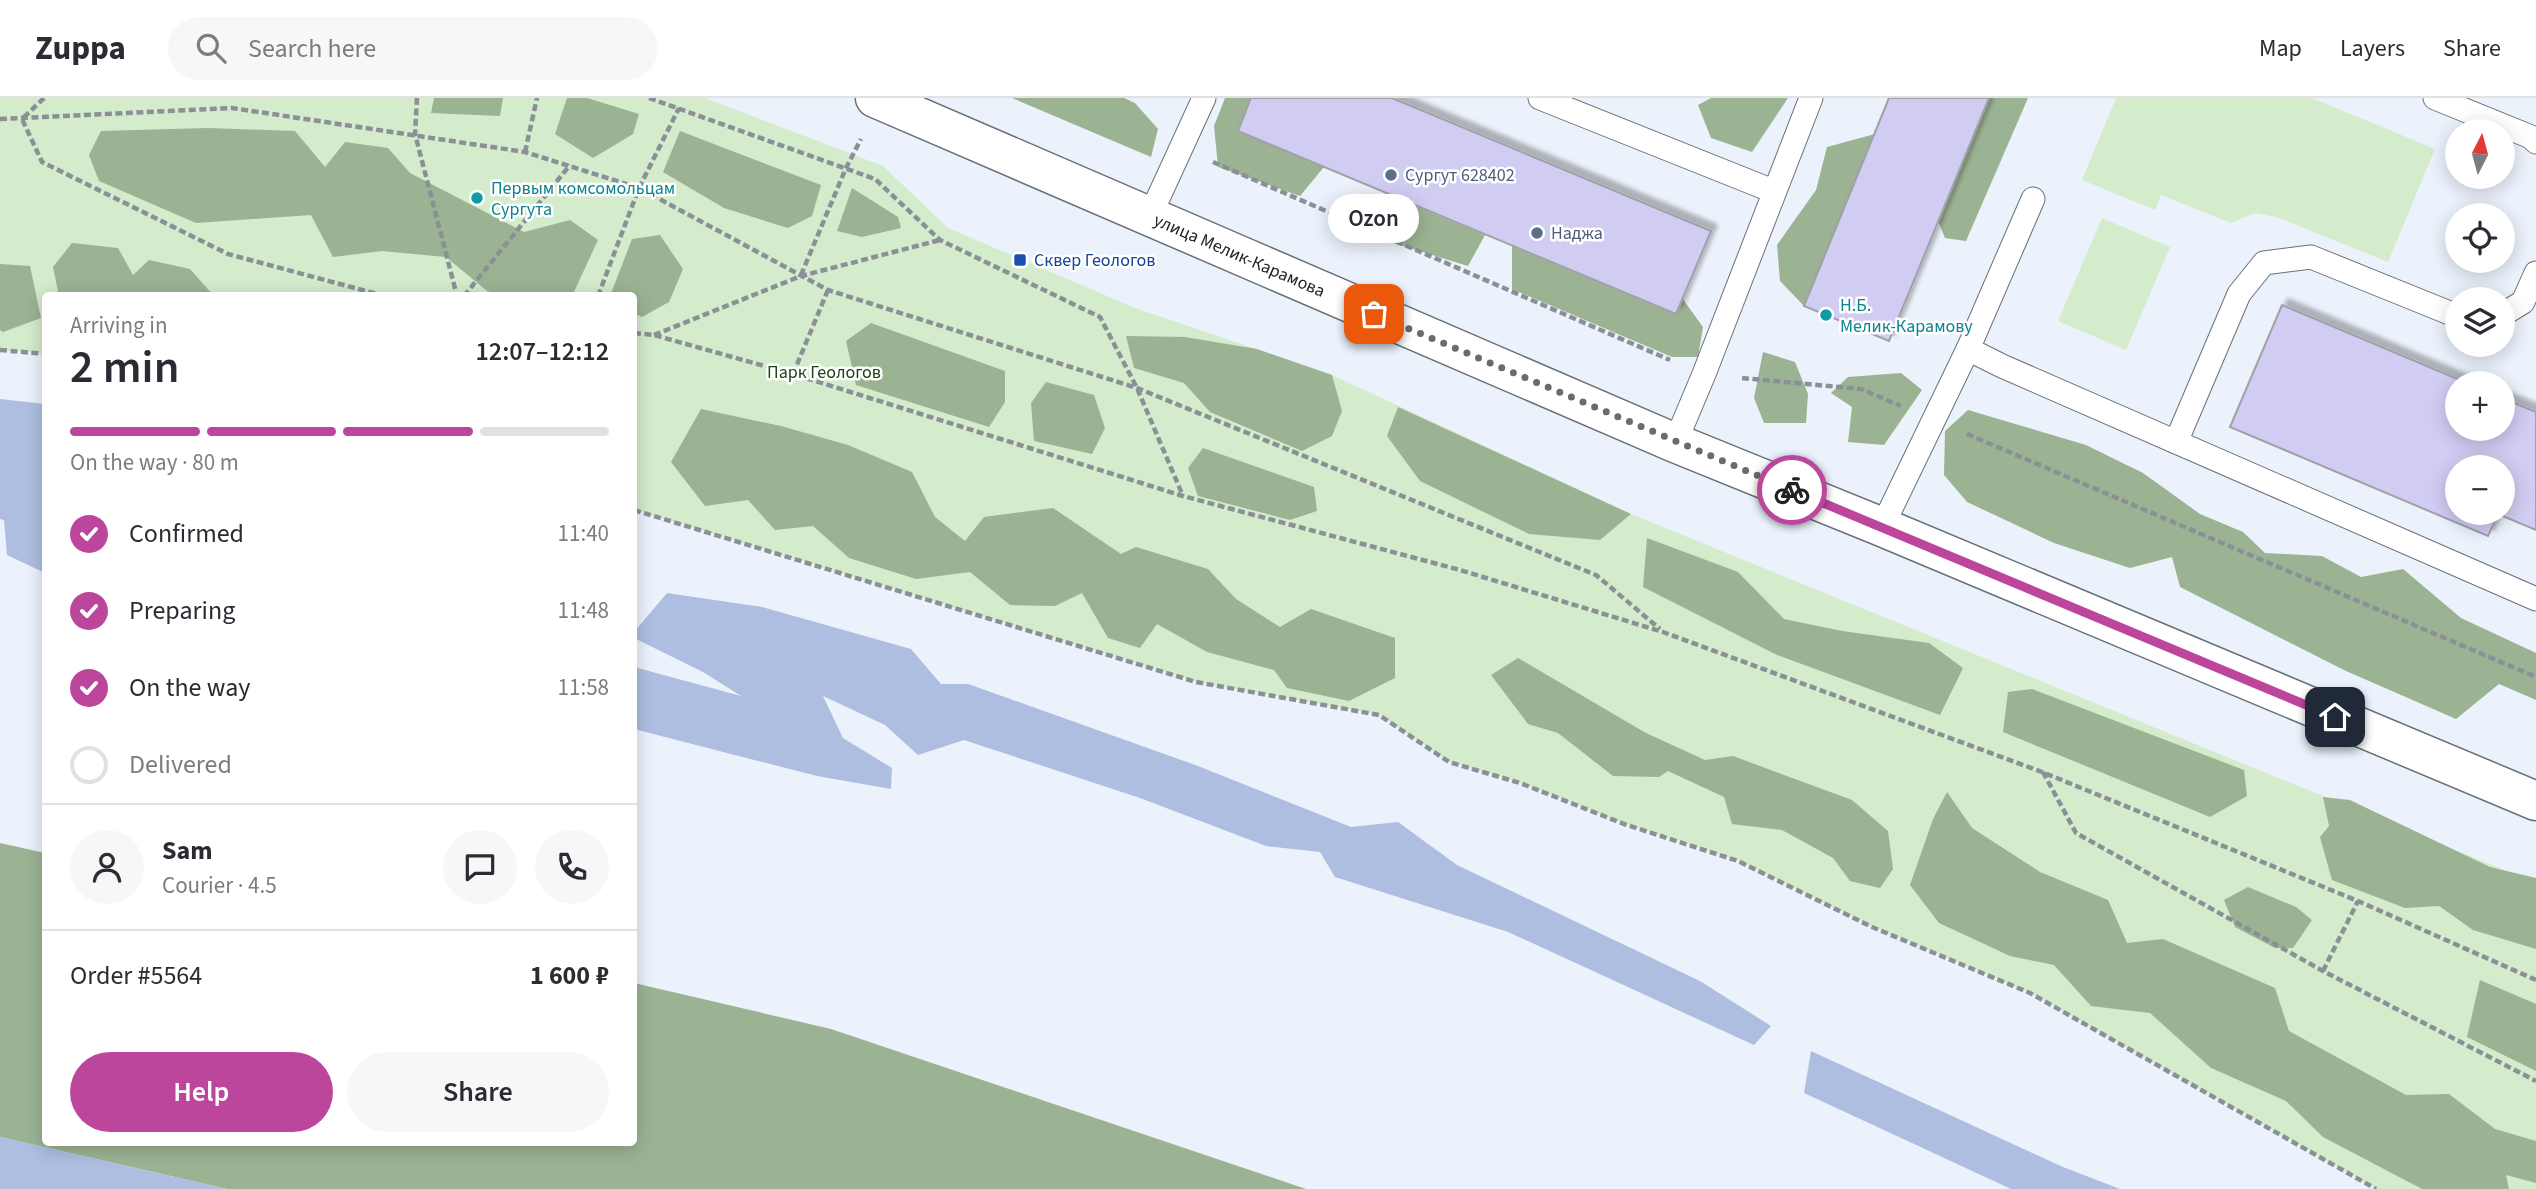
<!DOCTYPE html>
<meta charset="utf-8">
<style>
:root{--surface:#fff;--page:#f7f7f7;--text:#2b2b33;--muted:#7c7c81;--line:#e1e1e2;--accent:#bd469d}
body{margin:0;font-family:"Source Sans 3",sans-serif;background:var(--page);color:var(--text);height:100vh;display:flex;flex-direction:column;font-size:26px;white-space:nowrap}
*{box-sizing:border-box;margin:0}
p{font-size:23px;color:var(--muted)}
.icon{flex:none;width:38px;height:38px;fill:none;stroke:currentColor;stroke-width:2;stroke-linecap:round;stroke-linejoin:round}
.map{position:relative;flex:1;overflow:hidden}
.side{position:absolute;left:42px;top:194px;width:595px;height:854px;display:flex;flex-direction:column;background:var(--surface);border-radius:7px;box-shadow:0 4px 18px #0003}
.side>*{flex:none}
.needle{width:46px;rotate:6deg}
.fabs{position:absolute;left:2445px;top:21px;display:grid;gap:14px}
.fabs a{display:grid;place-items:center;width:70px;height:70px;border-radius:50%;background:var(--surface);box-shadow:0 4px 18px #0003;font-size:35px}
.pin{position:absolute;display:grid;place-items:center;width:60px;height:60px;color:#fff;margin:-30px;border-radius:14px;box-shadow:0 4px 10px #0006}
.courier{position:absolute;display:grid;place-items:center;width:70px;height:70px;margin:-35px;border:5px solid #bd469d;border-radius:50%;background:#fff;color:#222;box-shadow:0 2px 9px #0007}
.bubble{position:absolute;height:49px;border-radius:24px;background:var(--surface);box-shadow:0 4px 18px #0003;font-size:23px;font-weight:600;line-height:49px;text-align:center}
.overview em{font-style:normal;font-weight:600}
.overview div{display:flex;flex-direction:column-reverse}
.overview{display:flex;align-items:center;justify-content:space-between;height:119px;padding:0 28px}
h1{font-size:46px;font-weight:600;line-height:52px}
.bar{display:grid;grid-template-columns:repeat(4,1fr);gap:10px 7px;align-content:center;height:84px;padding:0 28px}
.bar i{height:9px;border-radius:5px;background:var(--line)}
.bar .selected{background:var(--accent)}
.bar p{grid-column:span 4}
.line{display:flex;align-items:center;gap:18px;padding:0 28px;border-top:2px solid var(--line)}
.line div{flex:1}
.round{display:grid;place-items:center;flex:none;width:74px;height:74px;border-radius:37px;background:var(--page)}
ol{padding:0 28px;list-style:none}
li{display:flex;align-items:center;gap:21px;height:77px}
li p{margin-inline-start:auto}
li .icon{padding:7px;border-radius:50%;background:var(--accent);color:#fff;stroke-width:4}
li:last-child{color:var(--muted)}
li i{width:38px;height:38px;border:4px solid var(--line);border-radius:50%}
.action{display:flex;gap:14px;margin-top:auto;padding:14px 28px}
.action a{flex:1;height:80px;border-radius:42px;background:var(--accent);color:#fff;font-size:28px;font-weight:600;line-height:80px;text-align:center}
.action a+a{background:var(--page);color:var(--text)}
header{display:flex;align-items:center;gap:42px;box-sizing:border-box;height:98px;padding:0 35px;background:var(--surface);border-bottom:2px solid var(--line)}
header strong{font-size:33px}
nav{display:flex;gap:38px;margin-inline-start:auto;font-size:24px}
.search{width:490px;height:63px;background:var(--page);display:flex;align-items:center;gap:18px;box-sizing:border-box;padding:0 24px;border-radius:38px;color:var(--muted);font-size:26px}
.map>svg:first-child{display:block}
.green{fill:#d4ebcc}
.forest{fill:#9bb393}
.water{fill:#adbee0}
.building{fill:#d1ccf2;stroke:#a1a0a9;stroke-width:2;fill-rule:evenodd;filter:url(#shadow)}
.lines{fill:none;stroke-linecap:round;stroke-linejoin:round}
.service-casing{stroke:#6a7077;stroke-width:25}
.secondary-casing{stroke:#6a7077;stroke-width:41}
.path{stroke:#8b9097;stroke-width:4.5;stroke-dasharray:7 3.5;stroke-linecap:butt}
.service{stroke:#fff;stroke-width:23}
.secondary{stroke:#fff;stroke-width:38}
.done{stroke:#686c71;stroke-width:7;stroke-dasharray:0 12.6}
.route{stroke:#bd469d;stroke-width:9}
.service-dot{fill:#5c6f8a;stroke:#fff;stroke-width:2.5}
.culture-dot{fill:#0f9aa8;stroke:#fff;stroke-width:2.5}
.transit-dot{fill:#1a4fb4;stroke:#fff;stroke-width:2.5}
.labels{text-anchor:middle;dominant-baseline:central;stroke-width:5;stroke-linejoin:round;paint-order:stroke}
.service-label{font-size:18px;fill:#4e5e75;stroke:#fff;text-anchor:start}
.culture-label{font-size:18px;fill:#0d838f;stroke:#fff;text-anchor:start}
.street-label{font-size:18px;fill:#212427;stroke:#fff}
.transit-label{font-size:18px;fill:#164399;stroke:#fff;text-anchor:start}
.park-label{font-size:18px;fill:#214113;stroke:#fff}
</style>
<header>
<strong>Zuppa</strong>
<div class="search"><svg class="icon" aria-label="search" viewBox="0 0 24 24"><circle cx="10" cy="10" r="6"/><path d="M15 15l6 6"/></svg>Search here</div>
<nav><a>Map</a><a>Layers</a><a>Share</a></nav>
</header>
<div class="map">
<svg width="2536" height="1091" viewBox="0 0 2536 1091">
<defs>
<filter id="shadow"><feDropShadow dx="6" dy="-6" stdDeviation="2" flood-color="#0004"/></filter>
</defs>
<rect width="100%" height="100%" fill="#ebf2fb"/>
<g class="green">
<path d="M0 0H705L883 68 948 130 1135 210 1332 277 1631 416 2536 785V1091H2376L2030 895 1872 829 1738 763 1624 726 1520 685 1449 664 1379 617 1196 584 634 412V198H46L45 256 0 252Z"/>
<path d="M2116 0H2312L2435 51 2388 164 2277 119 2255 115 2231 125 2161 97 2155 112 2082 82Z"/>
<path d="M2102 120 2170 149 2126 252 2058 223Z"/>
</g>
<g class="forest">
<path d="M434 0H503L500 18 431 15Z"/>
<path d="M567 0H587L639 16 633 36 593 60 555 36Z"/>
<path d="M1012 0H1124L1135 5 1158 31 1151 59Z"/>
<path d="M1225 0H1251L1238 33 1324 69 1300 98 1218 69 1214 28Z"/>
<path d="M1711 0H1788L1752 54 1711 40 1698 7Z"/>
<path d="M1989 0H2028L1966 143 1945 140 1938 123Z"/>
<path d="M208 30 295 33 325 69 345 44 388 50 410 75 524 134 570 122 598 142 572 198H504L487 193 446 159 382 153 333 159 311 117 196 125 99 83 89 57 101 33Z"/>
<path d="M680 33 821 87 812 118 788 130 724 110 663 74Z"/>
<path d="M1875 36 1804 208 1780 183 1777 147 1816 92 1827 49Z"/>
<path d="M852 90 898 119 901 130 862 139 837 133Z"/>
<path d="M1387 96 1485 137 1468 168 1387 143 1369 114Z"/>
<path d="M660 137 683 171 669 204 642 219 634 215V198H610L632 141Z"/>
<path d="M72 145 118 150 133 177 149 162 190 171 214 198H59L53 169Z"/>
<path d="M1512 148 1675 216 1682 200 1703 229 1698 259H1672L1512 191Z"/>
<path d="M0 166 30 168 41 220 3 234 0 232Z"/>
<path d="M871 225 1005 273V304L989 329 856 287 846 243Z"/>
<path d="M1126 238 1185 239 1257 251 1332 277 1342 313 1332 338 1302 353 1210 314 1184 285 1134 270Z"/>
<path d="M1763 254 1795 264 1808 296 1806 325H1764L1754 300Z"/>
<path d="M1901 275 1922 292 1884 347 1848 344 1852 309 1831 295 1848 279Z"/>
<path d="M1046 284 1094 297 1105 330 1092 356 1034 343 1031 305Z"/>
<path d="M1398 309 1631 416 1600 442 1529 436 1420 383 1387 338Z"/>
<path d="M701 311 781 328 848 347 912 374 935 419 965 443 984 419 1053 410 1121 456 1136 449 1208 471 1236 501 1280 529 1311 511 1395 540V580L1349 603 1287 590 1274 572 1207 554 1157 526 1140 550 1108 540 1082 495 1055 508 1010 507 970 474 916 481 849 460 813 428 775 432 748 402 705 408 671 364Z"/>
<path d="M1968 312 2086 347 2143 375 2200 416 2243 434 2265 455 2322 458 2361 479 2403 471 2461 520 2536 555V602L2499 586 2456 621 2346 573 2180 489 2172 459 2130 470 2054 445 1967 404 1944 377 1945 333Z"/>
<path d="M1203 350 1314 389 1317 413 1290 422 1198 398 1188 370Z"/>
<path d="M1647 440 1738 474 1784 521 1842 533 1929 545 1963 570 1940 617 1777 557 1643 489Z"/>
<path d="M1518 560 1646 635 1705 662 1733 658 1852 702 1888 733 1893 771 1880 790 1850 783 1833 760 1782 732 1732 726 1724 699 1668 673 1659 679 1613 678 1558 635 1528 626 1491 577Z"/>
<path d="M2032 591 2244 672 2247 698 2210 719 2003 634 2008 594Z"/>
<path d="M1947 694 1972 730 2040 774 2108 802 2127 845 2163 841 2275 890 2289 933 2406 997 2449 996 2495 1031 2536 1043V1085L2506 1077 2509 1091H2422L2323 1039 2286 1003 2211 970 2150 915 2091 908 2054 867 2010 858 1939 825 1910 787 1933 721Z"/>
<path d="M2323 699 2350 702 2490 769 2536 780V851L2473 832 2439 808 2405 810 2332 782 2320 739 2329 728Z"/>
<path d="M0 745 45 755 46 1045H634V885L831 931 1306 1091H227L0 1039Z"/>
<path d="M2248 789 2296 809 2312 822 2293 850H2275L2235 829 2224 802Z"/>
<path d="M2480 882 2536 906V973L2467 939Z"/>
</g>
<g class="water">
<path d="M0 301 45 306V475L7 457 4 422 0 421Z"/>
<path d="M667 495 762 509 911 551 941 586H968L1198 668 1351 729 1398 724 1457 767 1700 883 1771 928 1754 947 1508 834 1335 779 1320 754 1266 748 1140 700 964 642 918 657 885 627 823 598 843 640 892 670 891 691 817 678 634 631V569L741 598 703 574 634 540V534Z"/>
<path d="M1811 953 2063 1069 2120 1091H2011L1804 995Z"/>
<path d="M0 1039 227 1091H0Z"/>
</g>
<g class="building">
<path d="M1251 0H1392L1711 133 1676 216 1238 33Z"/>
<path d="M1889 0H1989L1889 243 1804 208Z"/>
<path d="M2282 207 2467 285H2457V331H2502V300L2536 314V432L2498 416 2488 438 2230 329ZM2457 369H2502V415H2457Z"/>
</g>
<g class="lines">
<g class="service-casing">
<g id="service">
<path d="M1540 0 1773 93"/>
<path d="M2435 0 2531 39 2536 44"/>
<path d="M1149 120 1204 0"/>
<path d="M2502 217 2523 204 2536 175"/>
<path d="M1968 251 2002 268 2536 501"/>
<path d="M2176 344 2239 196 2264 165 2311 159 2457 218"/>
<path d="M1675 345 1704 276 1811 0"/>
<path d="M1882 429 1968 251 2033 101"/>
</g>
</g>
<g class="secondary-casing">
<g id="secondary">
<path id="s1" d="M875 0 1675 345 1882 429 2536 703"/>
</g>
</g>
<g class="path">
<path d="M44 0 22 21 42 64 228 156 377 196 394 198"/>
<path d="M417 0 415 36 457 198"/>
<path d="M649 0 875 81 940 142 1100 219 1137 290 1183 398"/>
<path d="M0 21 232 10 525 54 639 90 828 192 1137 290 1596 477 1660 531"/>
<path d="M525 54 537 0"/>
<path d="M1213 64 1670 262"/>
<path d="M801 177 846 70 861 41"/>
<path d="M464 198 570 67"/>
<path d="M598 198 639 90 679 10"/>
<path d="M634 235 654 237 793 276 1183 398 1460 472 1663 534 2042 674 2358 803 2536 882"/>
<path d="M654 237 801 178 940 142"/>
<path d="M0 252 46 256"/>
<path d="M793 276 828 192"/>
<path d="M1742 280 1861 291 1901 308"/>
<path d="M1967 336 2536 579"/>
<path d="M634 412 1196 584 1379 617 1449 664 1520 685 1624 726 1738 763 1872 829 2030 895 2376 1091"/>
<path d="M2043 674 2076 735 2323 873 2536 983"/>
<path d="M2323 873 2358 803"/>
</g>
<use href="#service" class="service"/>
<use href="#secondary" class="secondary"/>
</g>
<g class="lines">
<path class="done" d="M1374 216 1792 392"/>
<path class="route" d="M1792 392 2335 619"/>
</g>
<g class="service-dot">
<circle cx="1391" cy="77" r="7"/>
<circle cx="1537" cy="135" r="7"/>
</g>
<g class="culture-dot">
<circle cx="477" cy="100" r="7"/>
<circle cx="1826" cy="217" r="7"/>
</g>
<rect class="transit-dot" x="1013" y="155" width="14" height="14" rx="3.5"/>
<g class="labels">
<g class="service-label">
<text x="1405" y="77">Сургут 628402</text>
<text x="1551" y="135">Наджа</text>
</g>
<g class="culture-label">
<text x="491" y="90">Первым комсомольцам<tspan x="491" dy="21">Сургута</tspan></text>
<text x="1840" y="207">Н.Б.<tspan x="1840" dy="21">Мелик-Карамову</tspan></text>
</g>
<g class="street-label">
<text stroke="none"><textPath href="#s1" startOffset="397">улица Мелик-Карамова</textPath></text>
</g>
<g class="transit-label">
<text x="1034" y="162">Сквер Геологов</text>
</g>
<g class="park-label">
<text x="824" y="274">Парк Геологов</text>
</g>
</g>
</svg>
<div class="fabs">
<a><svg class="needle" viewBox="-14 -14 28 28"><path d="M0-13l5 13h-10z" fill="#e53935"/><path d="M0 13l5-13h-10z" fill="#7c7c81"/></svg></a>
<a><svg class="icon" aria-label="locate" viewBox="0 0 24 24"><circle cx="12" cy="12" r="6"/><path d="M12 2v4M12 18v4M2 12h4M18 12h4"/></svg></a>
<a><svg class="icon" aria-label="layers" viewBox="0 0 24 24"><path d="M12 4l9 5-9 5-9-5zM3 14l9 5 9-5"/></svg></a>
<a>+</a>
<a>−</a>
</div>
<div class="pin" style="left:1374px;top:216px;background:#ea580c"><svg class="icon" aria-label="bag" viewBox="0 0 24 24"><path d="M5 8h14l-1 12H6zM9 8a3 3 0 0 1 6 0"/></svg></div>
<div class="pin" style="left:2335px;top:619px;background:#1f2937"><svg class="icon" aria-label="home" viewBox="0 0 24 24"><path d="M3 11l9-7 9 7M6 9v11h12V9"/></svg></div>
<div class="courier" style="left:1792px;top:392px"><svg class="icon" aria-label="bike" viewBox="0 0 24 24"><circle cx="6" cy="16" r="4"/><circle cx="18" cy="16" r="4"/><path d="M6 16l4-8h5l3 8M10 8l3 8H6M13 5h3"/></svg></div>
<div class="bubble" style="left:1328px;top:96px;width:91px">Ozon</div>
<section class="side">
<div class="overview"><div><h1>2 min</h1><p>Arriving in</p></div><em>12:07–12:12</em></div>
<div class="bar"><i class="selected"></i><i class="selected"></i><i class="selected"></i><i></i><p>On the way · 80 m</p></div>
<ol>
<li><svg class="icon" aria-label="check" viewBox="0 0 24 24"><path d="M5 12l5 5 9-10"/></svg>Confirmed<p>11:40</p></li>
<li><svg class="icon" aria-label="check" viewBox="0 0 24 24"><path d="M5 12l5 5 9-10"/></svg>Preparing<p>11:48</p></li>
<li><svg class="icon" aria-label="check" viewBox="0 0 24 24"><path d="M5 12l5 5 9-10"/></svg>On the way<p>11:58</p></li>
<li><i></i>Delivered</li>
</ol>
<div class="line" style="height:126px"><a class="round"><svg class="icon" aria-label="person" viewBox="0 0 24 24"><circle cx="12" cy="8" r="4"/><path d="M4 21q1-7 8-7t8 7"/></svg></a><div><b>Sam</b><p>Courier · 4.5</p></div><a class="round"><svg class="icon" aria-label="chat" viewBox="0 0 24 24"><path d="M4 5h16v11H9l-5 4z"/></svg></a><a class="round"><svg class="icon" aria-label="phone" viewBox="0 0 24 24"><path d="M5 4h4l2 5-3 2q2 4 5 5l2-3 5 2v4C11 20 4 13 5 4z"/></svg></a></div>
<div class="line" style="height:91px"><div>Order #5564</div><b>1 600 ₽</b></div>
<div class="action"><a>Help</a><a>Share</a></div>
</section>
</div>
